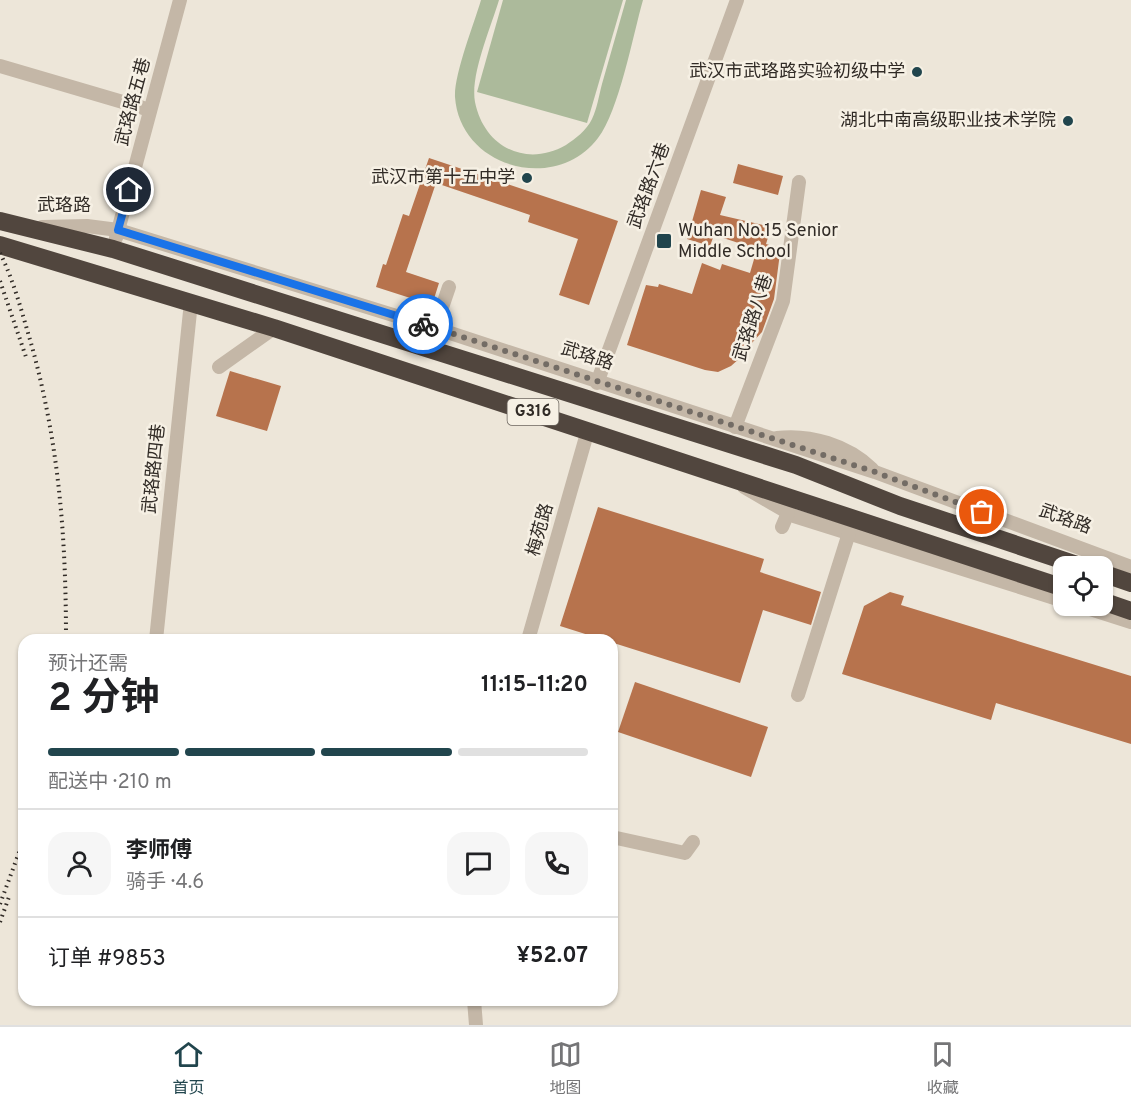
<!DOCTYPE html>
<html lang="zh">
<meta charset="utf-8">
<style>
:root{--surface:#fff;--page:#f6f6f6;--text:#202124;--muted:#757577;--line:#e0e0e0;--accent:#21454d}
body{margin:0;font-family:Overpass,"Noto Sans SC",sans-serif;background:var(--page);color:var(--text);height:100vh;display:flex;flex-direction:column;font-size:22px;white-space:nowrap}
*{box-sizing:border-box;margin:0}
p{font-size:20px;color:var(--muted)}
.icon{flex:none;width:33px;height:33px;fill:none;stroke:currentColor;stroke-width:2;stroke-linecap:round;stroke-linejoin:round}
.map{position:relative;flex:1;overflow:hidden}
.panel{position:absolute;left:18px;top:634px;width:600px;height:372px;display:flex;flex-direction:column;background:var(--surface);border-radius:18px;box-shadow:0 2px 4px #0004}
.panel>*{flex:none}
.buttons{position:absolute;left:1053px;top:556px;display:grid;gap:12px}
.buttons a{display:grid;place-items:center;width:60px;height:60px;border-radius:12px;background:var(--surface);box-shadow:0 2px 4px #0004;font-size:30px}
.pin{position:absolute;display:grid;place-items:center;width:51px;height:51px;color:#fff;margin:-26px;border:3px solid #fff;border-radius:50%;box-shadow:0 2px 6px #0007}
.courier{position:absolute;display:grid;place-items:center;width:60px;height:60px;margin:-30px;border:4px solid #1a73e8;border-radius:50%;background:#fff;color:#222;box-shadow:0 2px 8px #0007}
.head em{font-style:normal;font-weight:700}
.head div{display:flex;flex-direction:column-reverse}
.head{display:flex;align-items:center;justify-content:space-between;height:102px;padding:0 30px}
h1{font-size:39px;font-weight:700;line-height:45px}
.bar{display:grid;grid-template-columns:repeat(4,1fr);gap:9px 6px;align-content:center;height:72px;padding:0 30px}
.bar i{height:8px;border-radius:4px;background:var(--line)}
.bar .on{background:var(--accent)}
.bar p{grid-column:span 4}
.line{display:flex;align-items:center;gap:15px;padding:0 30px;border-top:2px solid var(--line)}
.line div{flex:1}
.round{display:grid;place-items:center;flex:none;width:63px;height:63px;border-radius:18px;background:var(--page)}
.menu{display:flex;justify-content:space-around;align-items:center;height:84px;border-top:2px solid var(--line);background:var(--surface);font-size:16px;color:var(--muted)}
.menu a{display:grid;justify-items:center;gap:3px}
.menu .on{color:var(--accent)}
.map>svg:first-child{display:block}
.pitch{fill:#acba9b}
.building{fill:#b7734d}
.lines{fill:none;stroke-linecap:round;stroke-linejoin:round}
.minor{stroke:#c4b7a7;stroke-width:14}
.highway{stroke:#51463e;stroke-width:18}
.rail{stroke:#312b26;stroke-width:4;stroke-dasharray:1.5 4.5;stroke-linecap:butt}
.done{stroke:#736c65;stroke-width:6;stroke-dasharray:0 10.8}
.route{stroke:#1a73e8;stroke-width:8}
.poi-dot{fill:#21454d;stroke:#f6f0e4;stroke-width:2}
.labels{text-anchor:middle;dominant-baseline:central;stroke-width:5;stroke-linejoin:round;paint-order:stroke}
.shield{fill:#f6f0e4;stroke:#6c665f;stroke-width:1.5}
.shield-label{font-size:16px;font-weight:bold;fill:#312b26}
.poi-label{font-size:18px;fill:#312b26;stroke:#f6f0e4;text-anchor:end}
.street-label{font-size:18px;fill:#312b26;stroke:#f6f0e4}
</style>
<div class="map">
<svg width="1131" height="1025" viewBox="0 0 1131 1025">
<rect width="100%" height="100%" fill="#ede6d9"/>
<g class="pitch">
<path d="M481 0H499C491 27 470 75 475 102 484 147 526 168 566 145 575 139 587 130 592 119 597 109 599 95 602 84 610 56 618 28 626 0H643C633 35 619 111 598 138 556 194 460 168 455 97 454 74 474 24 481 0Z"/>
<path d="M503 0H623L587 123 477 92Z"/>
</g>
<g class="building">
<path d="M429 158 618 221 589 305 559 295 578 239 528 222 530 215 436 183 406 272 439 283 432 305 376 287 383 264 386 265 403 214 409 216Z"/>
<path d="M738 164 783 176 778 195 733 183Z"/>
<path d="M701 190 726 197 720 215 767 226 765 233 769 234 766 244 779 248 780 253 774 299 762 332 750 345 744 358H740L731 366 718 372 705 370 627 345 646 285 658 287 659 284 692 294 702 263 720 270 722 264 750 273 757 249 714 235 710 246 687 239Z"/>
<path d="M230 371 281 386 267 431 216 416Z"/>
<path d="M598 507 764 559 760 572 821 592 811 625 763 610 740 683 560 626Z"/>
<path d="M890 592 904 596 901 605 1131 676V744L996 703 991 720 842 674 864 606Z"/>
<path d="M635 682 768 727 751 777 618 732Z"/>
</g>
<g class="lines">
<g class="minor">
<path d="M0 66 150 110"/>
<path d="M42 227 87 226 118 230 435 328 875 472 1131 567"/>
<path d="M116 238 180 0"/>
<path d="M435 328 449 287"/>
<path d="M219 367 274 328"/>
<path d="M597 383 737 0"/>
<path d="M735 427 783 301 799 182"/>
<path d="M777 438C810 434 847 445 872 469"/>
<path d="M744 487 794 516 1064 601"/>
<path d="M782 527 788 513"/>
<path d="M1081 606 1131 622"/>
<path d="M156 640 191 302"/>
<path d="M528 640 588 430"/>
<path d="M798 695 849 533"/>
<path d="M612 837 685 853 693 842"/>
<path d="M474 1000 476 1025"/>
</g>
<g class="highway">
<path d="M0 221 113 249 796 465 900 506 1083 567"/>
<path d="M0 245 274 328 1064 588"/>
<path d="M1102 573 1131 583"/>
<path d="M1102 601 1131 611"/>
</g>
<g class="rail">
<path d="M0 253C14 281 22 313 31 343 59 444 66 536 66 640"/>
<path d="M0 281 26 357"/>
<path d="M0 904 24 839"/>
<path d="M0 922 9 897"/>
</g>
</g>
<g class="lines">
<path class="done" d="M423 324 875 472 982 512"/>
<path class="route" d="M129 190 118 230 423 324"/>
</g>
<g class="poi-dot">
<circle cx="917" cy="72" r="6"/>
<circle cx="1068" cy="121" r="6"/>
<circle cx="527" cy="178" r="6"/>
<rect x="656" y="233" width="16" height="16" rx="3"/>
</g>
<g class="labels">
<rect class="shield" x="507.5" y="399" width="51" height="26" rx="4.5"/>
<g class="shield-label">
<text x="533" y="412">G316</text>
</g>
<g class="poi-label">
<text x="905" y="72">武汉市武珞路实验初级中学</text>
<text x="1056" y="121">湖北中南高级职业技术学院</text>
<text x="515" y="178">武汉市第十五中学</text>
<text x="678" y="231" text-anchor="start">Wuhan No.15 Senior<tspan x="678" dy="21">Middle School</tspan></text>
</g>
<g class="street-label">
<text transform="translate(134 102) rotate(-75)">武珞路五巷</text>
<text transform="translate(650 186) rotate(-70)">武珞路六巷</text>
<text x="64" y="206">武珞路</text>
<text transform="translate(754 318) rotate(-72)">武珞路八巷</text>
<text transform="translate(587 357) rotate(18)">武珞路</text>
<text transform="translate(155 469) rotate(-84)">武珞路四巷</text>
<text transform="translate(1065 520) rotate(20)">武珞路</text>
<text transform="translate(541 530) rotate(-74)">梅苑路</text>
</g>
</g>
</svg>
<div class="buttons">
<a><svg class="icon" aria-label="locate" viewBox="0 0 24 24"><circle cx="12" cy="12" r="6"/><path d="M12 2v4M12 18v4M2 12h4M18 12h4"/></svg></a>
</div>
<div class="pin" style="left:982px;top:512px;background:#ea580c"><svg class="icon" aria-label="bag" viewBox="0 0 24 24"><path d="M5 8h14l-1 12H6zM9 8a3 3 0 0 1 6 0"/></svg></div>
<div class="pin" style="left:129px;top:190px;background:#1f2937"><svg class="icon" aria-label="home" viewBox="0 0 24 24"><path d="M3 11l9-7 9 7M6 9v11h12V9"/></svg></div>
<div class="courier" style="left:423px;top:324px"><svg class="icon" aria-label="bike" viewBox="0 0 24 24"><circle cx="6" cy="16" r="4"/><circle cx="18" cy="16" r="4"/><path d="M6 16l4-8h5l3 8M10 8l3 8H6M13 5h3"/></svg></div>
<section class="panel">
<div class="head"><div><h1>2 分钟</h1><p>预计还需</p></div><em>11:15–11:20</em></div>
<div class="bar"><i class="on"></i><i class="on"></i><i class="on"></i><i></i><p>配送中 · 210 m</p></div>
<div class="line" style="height:108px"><a class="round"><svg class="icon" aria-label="person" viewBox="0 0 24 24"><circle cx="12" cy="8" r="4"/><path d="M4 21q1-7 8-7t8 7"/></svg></a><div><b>李师傅</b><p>骑手 · 4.6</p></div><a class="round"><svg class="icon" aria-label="chat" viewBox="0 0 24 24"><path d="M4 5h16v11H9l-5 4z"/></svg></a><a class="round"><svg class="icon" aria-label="phone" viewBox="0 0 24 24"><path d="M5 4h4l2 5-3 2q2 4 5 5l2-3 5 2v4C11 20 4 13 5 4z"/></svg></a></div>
<div class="line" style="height:78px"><div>订单 #9853</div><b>¥52.07</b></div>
</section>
</div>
<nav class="menu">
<a class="on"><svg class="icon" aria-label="home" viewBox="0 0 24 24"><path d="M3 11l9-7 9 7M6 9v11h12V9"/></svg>首页</a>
<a><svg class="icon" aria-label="map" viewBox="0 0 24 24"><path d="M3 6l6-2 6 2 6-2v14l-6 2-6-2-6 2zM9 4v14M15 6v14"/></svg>地图</a>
<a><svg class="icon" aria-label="saved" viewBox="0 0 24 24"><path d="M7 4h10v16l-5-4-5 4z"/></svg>收藏</a>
</nav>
